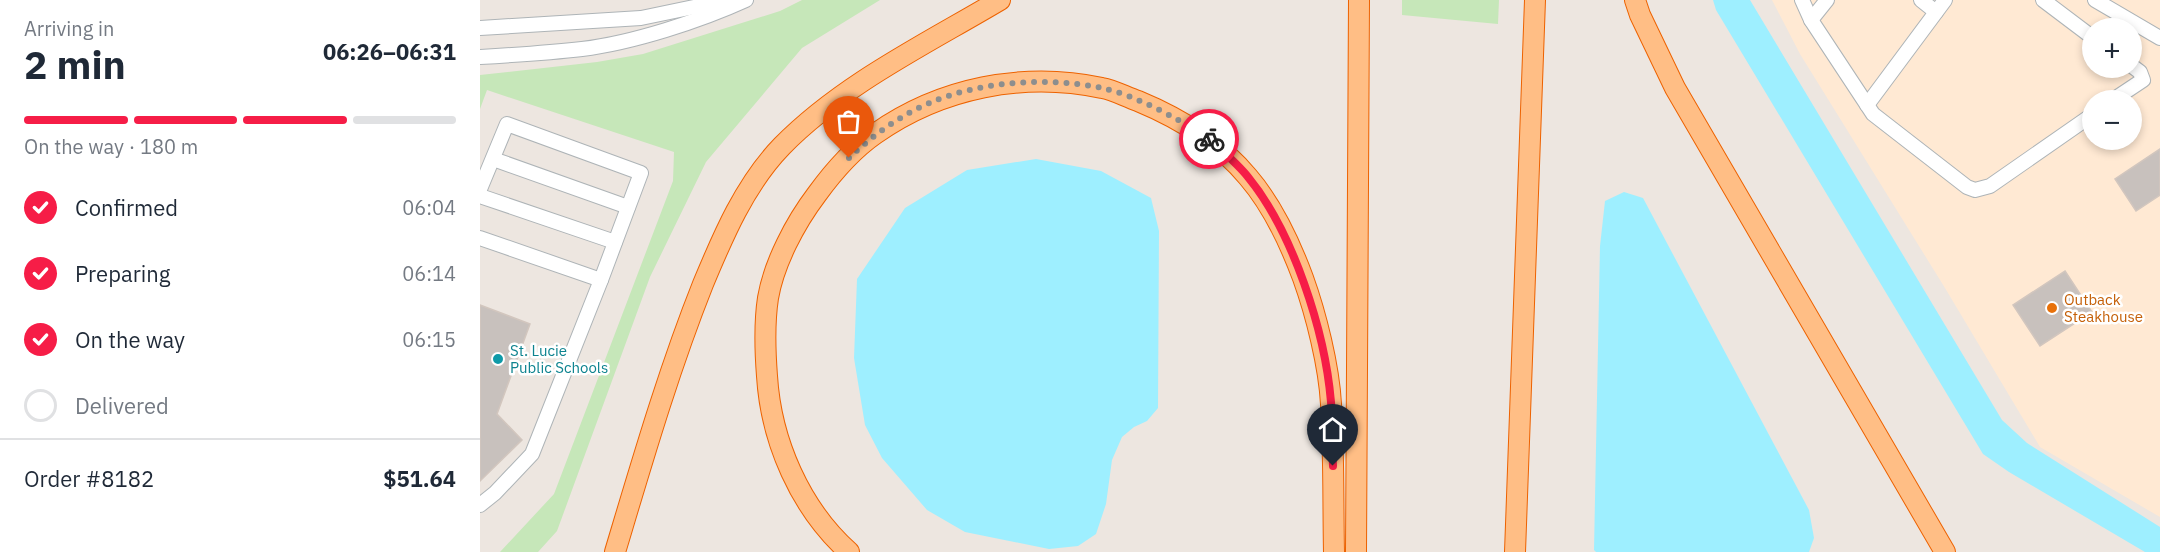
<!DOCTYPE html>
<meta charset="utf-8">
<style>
:root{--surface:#fff;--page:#f6f6f7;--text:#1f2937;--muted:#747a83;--line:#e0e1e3;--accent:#f61d47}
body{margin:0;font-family:"IBM Plex Sans",sans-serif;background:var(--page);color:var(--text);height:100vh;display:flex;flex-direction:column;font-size:22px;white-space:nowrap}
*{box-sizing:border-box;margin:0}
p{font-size:20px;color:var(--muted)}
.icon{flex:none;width:33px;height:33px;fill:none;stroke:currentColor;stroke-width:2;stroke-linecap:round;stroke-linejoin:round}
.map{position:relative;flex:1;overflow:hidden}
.panel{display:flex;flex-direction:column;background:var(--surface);width:480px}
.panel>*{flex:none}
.fabs{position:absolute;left:1602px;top:18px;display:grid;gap:12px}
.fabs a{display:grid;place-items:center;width:60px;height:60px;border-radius:50%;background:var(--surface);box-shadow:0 3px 9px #0003;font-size:30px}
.pin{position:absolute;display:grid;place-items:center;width:51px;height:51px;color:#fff;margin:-62px -26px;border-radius:50% 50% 50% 0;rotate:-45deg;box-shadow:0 0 6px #0007}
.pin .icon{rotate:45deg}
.courier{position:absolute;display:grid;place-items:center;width:60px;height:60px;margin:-30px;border:4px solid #f61d47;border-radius:50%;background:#fff;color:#222;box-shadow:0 2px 8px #0007}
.head em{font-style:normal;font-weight:800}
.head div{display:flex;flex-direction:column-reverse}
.head{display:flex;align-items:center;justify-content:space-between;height:102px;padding:0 24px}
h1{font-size:39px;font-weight:800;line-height:45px}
.bar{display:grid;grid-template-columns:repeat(4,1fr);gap:9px 6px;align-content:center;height:72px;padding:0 24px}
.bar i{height:8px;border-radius:4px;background:var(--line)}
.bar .selected{background:var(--accent)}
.bar p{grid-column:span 4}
.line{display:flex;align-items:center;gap:15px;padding:0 24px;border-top:2px solid var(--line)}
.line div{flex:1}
ol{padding:0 24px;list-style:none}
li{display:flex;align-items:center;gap:18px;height:66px}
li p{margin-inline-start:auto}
li .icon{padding:6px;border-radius:50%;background:var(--accent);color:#fff;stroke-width:4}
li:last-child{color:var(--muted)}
li i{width:33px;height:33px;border:3px solid var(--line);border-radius:50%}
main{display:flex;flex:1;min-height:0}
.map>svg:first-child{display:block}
.commercial{fill:#ffe9d3;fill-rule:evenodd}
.green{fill:#c6e7b9}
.water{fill:#9eefff}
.building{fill:#c8c1bd;stroke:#d2c6be;stroke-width:1.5}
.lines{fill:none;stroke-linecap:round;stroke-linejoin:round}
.minor-casing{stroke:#aeb4b7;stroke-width:16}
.highway-casing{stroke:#ed6200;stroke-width:22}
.minor{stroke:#fff;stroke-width:14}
.highway{stroke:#ffbe85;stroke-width:20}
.done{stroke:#8d8e8e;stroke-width:6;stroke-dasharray:0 10.8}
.route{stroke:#f61d47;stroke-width:8}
.food-dot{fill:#e8710a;stroke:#fff;stroke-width:2}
.culture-dot{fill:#0f9aa8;stroke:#fff;stroke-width:2}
.labels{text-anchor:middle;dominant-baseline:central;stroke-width:5;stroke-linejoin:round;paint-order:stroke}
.food-label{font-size:15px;fill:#c56008;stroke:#fff;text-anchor:start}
.culture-label{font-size:15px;fill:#0d838f;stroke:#fff;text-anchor:start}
</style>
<main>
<section class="panel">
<div class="head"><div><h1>2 min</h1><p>Arriving in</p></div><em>06:26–06:31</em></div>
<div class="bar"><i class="selected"></i><i class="selected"></i><i class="selected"></i><i></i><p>On the way · 180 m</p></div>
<ol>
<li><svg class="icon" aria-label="check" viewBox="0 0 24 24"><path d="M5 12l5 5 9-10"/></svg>Confirmed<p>06:04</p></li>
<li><svg class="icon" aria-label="check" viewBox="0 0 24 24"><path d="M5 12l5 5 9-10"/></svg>Preparing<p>06:14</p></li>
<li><svg class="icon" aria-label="check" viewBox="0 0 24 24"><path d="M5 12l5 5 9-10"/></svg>On the way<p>06:15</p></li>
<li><i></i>Delivered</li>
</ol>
<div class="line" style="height:78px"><div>Order #8182</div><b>$51.64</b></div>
</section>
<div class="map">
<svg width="1680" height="552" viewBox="0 0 1680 552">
<rect width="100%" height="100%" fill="#ede6e0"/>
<path class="commercial" d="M1292 0H1680V517L1560 447 1465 288 1320 54ZM1612 28H1652V68H1612ZM1612 100H1652V140H1612Z"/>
<g class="green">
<path d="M322 0H400L322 48 226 162 170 277 77 531 58 552H20L74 494 193 181 194 152 7 90 0 109V75L117 62 163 54 300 11Z"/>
<path d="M922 0H1019L1018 24 922 15Z"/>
</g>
<g class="water">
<path d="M1233 0H1270L1522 420 1547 443 1680 527V552H1665L1529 472 1503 454 1236 10Z"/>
<path d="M556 159 621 171 671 198 679 231 678 408 667 421 654 427 642 437 632 460 626 504 616 534 598 546 569 549 485 532 447 510 402 458 385 425 374 358 377 279 425 208 487 170Z"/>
<path d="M1144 192 1163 198 1329 510 1334 538 1329 552H1116L1114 550 1120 246 1125 201Z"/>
</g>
<g class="building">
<path d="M1680 149V195L1656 211 1635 179Z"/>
<path d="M1585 271 1612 312 1560 346 1533 305Z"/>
<path d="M0 305 50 324 17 414 42 440 0 481Z"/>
</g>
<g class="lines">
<g class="minor-casing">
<g id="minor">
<path d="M1322 0 1331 20 1393 114 1487 187 1495 190 1510 186 1612 115"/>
<path d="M1441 0 1456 12"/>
<path d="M1563 0 1612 37"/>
<path d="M1615 0 1680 38"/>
<path d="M1331 20 1347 0"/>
<path d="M0 28 161 18 248 0"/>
<path d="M0 57C34 55 68 53 102 49 152 43 220 21 266 0"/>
<path d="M1633 100 1663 80 1660 72 1652 66"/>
<path d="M1387 105 1465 0"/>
<path d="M13 159 148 207"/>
<path d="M0 189 27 124 161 173 121 280 52 454 15 493 0 505"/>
<path d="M0 196 135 242"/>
<path d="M0 238 121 280"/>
</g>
</g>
<g class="highway-casing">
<g id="highway">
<path d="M1155 0 1160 15 1195 88 1465 552"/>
<path d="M135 552C162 462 188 372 223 284 243 236 265 184 302 146 363 84 446 44 520 0"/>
<path d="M369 552C320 508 291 441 287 376 285 350 284 324 288 298 294 263 315 223 337 194 353 172 372 150 395 134 460 88 543 71 622 88 634 90 646 97 658 101 699 118 739 142 768 177 793 206 810 243 823 278 836 314 849 366 851 404 854 453 853 503 854 552"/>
<path d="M876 552 879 0"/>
<path d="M1035 552 1055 0"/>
</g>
</g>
<use href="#minor" class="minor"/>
<use href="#highway" class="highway"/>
</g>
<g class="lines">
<path class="done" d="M369 158C392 136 422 114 452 102 501 81 570 77 622 88 655 95 701 120 729 139"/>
<path class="route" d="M729 139C742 151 757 163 768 177 813 232 845 331 851 402 853 423 852 444 853 466"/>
</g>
<circle class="food-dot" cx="1572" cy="308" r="6"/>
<circle class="culture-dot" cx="18" cy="359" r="6"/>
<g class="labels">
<g class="food-label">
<text x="1584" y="299">Outback<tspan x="1584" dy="17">Steakhouse</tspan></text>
</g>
<g class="culture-label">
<text x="30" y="350">St. Lucie<tspan x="30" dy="17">Public Schools</tspan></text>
</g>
</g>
</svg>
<div class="fabs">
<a>+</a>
<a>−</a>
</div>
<div class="pin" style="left:369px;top:158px;background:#ea580c"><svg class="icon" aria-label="bag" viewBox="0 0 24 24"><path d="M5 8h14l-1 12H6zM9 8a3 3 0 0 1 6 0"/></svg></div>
<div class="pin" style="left:853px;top:466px;background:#1f2937"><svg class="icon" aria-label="home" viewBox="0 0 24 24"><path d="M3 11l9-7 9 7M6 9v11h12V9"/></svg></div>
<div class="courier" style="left:729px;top:139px"><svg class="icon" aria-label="bike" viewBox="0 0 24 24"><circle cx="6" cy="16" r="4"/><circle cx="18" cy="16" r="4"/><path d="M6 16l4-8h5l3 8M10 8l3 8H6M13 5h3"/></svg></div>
</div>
</main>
